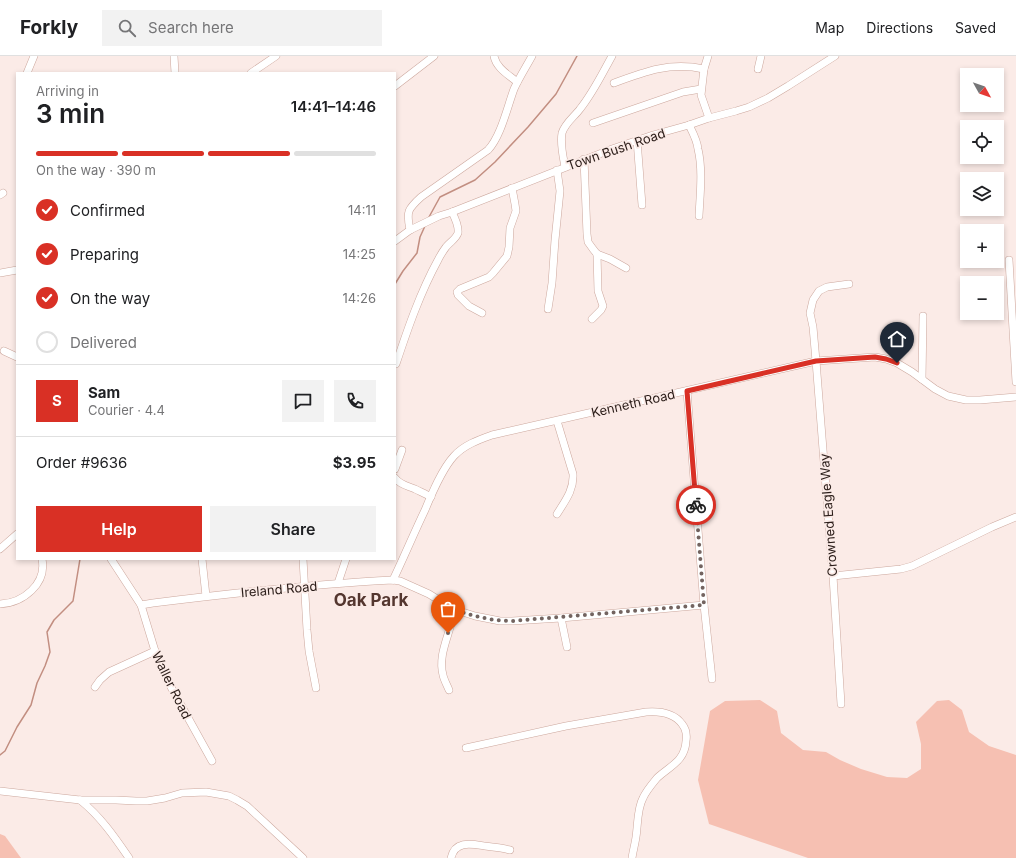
<!DOCTYPE html>
<meta charset="utf-8">
<style>
:root{--surface:#fff;--page:#f2f2f2;--text:#202124;--muted:#757577;--line:#e0e0e0;--accent:#d93025}
body{margin:0;font-family:Inter,sans-serif;background:var(--page);color:var(--text);height:100vh;display:flex;flex-direction:column;font-size:15px;white-space:nowrap}
*{box-sizing:border-box;margin:0}
p{font-size:13px;color:var(--muted)}
.icon{flex:none;width:22px;height:22px;fill:none;stroke:currentColor;stroke-width:2;stroke-linecap:round;stroke-linejoin:round}
.map{position:relative;flex:1;overflow:hidden}
.details{position:absolute;left:16px;top:16px;width:380px;height:488px;display:flex;flex-direction:column;background:var(--surface);border-radius:0px;box-shadow:0 2px 6px #0003}
.details>*{flex:none}
.needle{width:26px;rotate:130deg}
.fabs{position:absolute;left:960px;top:12px;display:grid;gap:8px}
.fabs a{display:grid;place-items:center;width:44px;height:44px;border-radius:0px;background:var(--surface);box-shadow:0 2px 6px #0003;font-size:20px}
.pin{position:absolute;display:grid;place-items:center;width:34px;height:34px;color:#fff;margin:-41px -17px;border-radius:50% 50% 50% 0;rotate:-45deg;box-shadow:0 0 4px #0007}
.pin .icon{rotate:45deg}
.courier{position:absolute;display:grid;place-items:center;width:40px;height:40px;margin:-20px;border:3px solid #d93025;border-radius:50%;background:#fff;color:#222;box-shadow:0 1px 5px #0007}
.summary em{font-style:normal;font-weight:600}
.summary div{display:flex;flex-direction:column-reverse}
.summary{display:flex;align-items:center;justify-content:space-between;height:68px;padding:0 20px}
h1{font-size:26px;font-weight:600;line-height:30px}
.bar{display:grid;grid-template-columns:repeat(4,1fr);gap:6px 4px;align-content:center;height:48px;padding:0 20px}
.bar i{height:5px;border-radius:3px;background:var(--line)}
.bar .active{background:var(--accent)}
.bar p{grid-column:span 4}
.line{display:flex;align-items:center;gap:10px;padding:0 20px;border-top:1px solid var(--line)}
.line div{flex:1}
.round{display:grid;place-items:center;flex:none;width:42px;height:42px;border-radius:0px;background:var(--page)}
ol{padding:0 20px;list-style:none}
li{display:flex;align-items:center;gap:12px;height:44px}
li p{margin-inline-start:auto}
li .icon{padding:4px;border-radius:50%;background:var(--accent);color:#fff;stroke-width:4}
li:last-child{color:var(--muted)}
li i{width:22px;height:22px;border:2px solid var(--line);border-radius:50%}
.button{display:flex;gap:8px;margin-top:auto;padding:8px 20px}
.button a{flex:1;height:46px;border-radius:0px;background:var(--accent);color:#fff;font-size:16px;font-weight:600;line-height:46px;text-align:center}
.button a+a{background:var(--page);color:var(--text)}
header{display:flex;align-items:center;gap:24px;box-sizing:border-box;height:56px;padding:0 20px;background:var(--surface);border-bottom:1px solid var(--line)}
header strong{font-size:19px}
nav{display:flex;gap:22px;margin-inline-start:auto;font-size:14px}
.search{width:280px;height:36px;background:var(--page);display:flex;align-items:center;gap:10px;box-sizing:border-box;padding:0 14px;border-radius:0px;color:var(--muted);font-size:15px}
.map>svg:first-child{display:block}
.green{fill:#f6c0b2}
.lines{fill:none;stroke-linecap:round;stroke-linejoin:round}
.stream{stroke:#c28e81;stroke-width:1.5}
.minor-casing{stroke:#cca79d;stroke-width:8}
.minor{stroke:#fff;stroke-width:7}
.done{stroke:#736460;stroke-width:4;stroke-dasharray:0 7.2}
.route{stroke:#d93025;stroke-width:5}
.labels{text-anchor:middle;dominant-baseline:central;stroke-width:3.5;stroke-linejoin:round;paint-order:stroke}
.street-label{font-size:13px;fill:#2a1c18;stroke:#fbebe7}
.district-label{font-size:17px;font-weight:bold;fill:#54362f;stroke:#fbebe7}
</style>
<header>
<strong>Forkly</strong>
<div class="search"><svg class="icon" aria-label="search" viewBox="0 0 24 24"><circle cx="10" cy="10" r="6"/><path d="M15 15l6 6"/></svg>Search here</div>
<nav><a>Map</a><a>Directions</a><a>Saved</a></nav>
</header>
<div class="map">
<svg width="1016" height="802" viewBox="0 0 1016 802">
<rect width="100%" height="100%" fill="#fbebe7"/>
<g class="green">
<path d="M760 644 777 655 781 677 803 694 826 696 840 704 861 713 887 721 907 722 921 713V688L916 666 937 645 949 644 962 654 969 676 989 690 1016 699V802H808L709 768 698 724 710 655 725 645Z"/>
<path d="M0 778 5 780 21 802H0Z"/>
</g>
<g class="lines">
<g class="stream">
<path d="M429 161 440 141 475 124 495 106 528 71 556 38 577 0"/>
<path d="M395 228 403 215 417 197 420 181 425 170"/>
<path d="M0 699 5 695 17 671 31 649 37 627 45 610 50 596 47 576 54 564 73 545 80 503"/>
</g>
<g class="minor-casing">
<g id="minor">
<path d="M174 0 175 17"/>
<path d="M494 0C496 12 509 19 517 26"/>
<path d="M708 0 704 13 701 39 709 62"/>
<path d="M758 13 761 0"/>
<path d="M27 17 34 0"/>
<path d="M251 17 276 0"/>
<path d="M614 27C646 15 670 6 704 13"/>
<path d="M395 30 434 0"/>
<path d="M593 67 683 36 701 33"/>
<path d="M689 69C693 77 697 84 698 93 703 114 700 139 699 160"/>
<path d="M637 84 642 149"/>
<path d="M584 103 587 178 588 186 593 193 597 198 610 203 626 212"/>
<path d="M565 111C563 100 560 88 562 77 565 67 574 61 580 53 593 37 602 18 612 0"/>
<path d="M0 139 3 137"/>
<path d="M410 174C406 155 408 153 421 141L488 94C501 80 507 52 514 33 519 22 526 11 532 0"/>
<path d="M395 185 410 174 439 160 452 156 612 93 653 79 689 69 709 62 736 55 749 51 768 42 788 30 835 0"/>
<path d="M1009 204 1016 326"/>
<path d="M0 217 17 214"/>
<path d="M548 253 552 227 555 184 560 135 557 114"/>
<path d="M482 257 469 250 458 239 457 236 460 233 489 221 493 217 507 200 509 191 510 172 516 155 515 148 512 132"/>
<path d="M592 263 601 254 603 250 598 235 597 198"/>
<path d="M4 295 17 301"/>
<path d="M396 308C408 272 420 237 438 204 440 200 443 195 446 191 450 186 456 183 458 177 459 170 455 162 452 156"/>
<path d="M922 323 923 260"/>
<path d="M687 335 704 549 712 623"/>
<path d="M395 413 402 394"/>
<path d="M395 422C400 429 408 430 415 433 421 436 426 438 431 441"/>
<path d="M557 458C565 445 574 434 573 418L557 365"/>
<path d="M0 493 17 478"/>
<path d="M111 503 141 549 153 547C233 537 313 528 393 524L400 525 429 538 453 553 475 560 500 565H512L561 562 704 549"/>
<path d="M202 503 206 540"/>
<path d="M303 503 307 574 309 595 316 632"/>
<path d="M833 520 901 513 912 510 992 471 1016 461"/>
<path d="M393 524C404 501 414 477 425 454 432 437 442 413 454 400 464 389 478 384 492 379L816 305 875 301 886 303 897 307 912 316 935 333 948 340 966 344H980L1016 341"/>
<path d="M338 527 346 503"/>
<path d="M0 548C23 547 47 528 42 503"/>
<path d="M141 549 155 595 166 622 212 705"/>
<path d="M561 562 567 591"/>
<path d="M95 631 100 624 109 616 155 595"/>
<path d="M449 634C447 629 444 624 443 619 438 600 448 582 452 564L454 558 453 553"/>
<path d="M841 648 833 520 816 305 813 271 810 257 813 244 819 235 827 231 849 228"/>
<path d="M466 692 566 670 646 656C659 655 674 657 682 668 686 673 687 679 686 685 685 705 670 710 657 722 652 728 646 735 643 742 637 753 638 768 636 781 635 788 633 795 632 802"/>
<path d="M0 735 80 744H116L136 745H147L165 742 182 737 206 736 229 740 237 744 247 750 303 802"/>
<path d="M80 744C100 760 114 780 129 802"/>
<path d="M451 802C455 784 472 788 485 790 494 791 502 792 510 794"/>
</g>
</g>
<use href="#minor" class="minor"/>
</g>
<g class="lines">
<path class="done" d="M448 577C451 569 454 562 453 553 472 560 492 565 512 565L704 549 696 449"/>
<path class="route" d="M696 449 687 335 816 305 875 301 886 303 897 307"/>
</g>
<g class="labels">
<g class="street-label">
<text transform="translate(616 93) rotate(-19)">Town Bush Road</text>
<text transform="translate(633 347) rotate(-13)">Kenneth Road</text>
<text transform="translate(828 459) rotate(-94)">Crowned Eagle Way</text>
<text transform="translate(279 533) rotate(-5)">Ireland Road</text>
<text transform="translate(172 629) rotate(64)">Waller Road</text>
</g>
<g class="district-label">
<text x="371" y="544">Oak Park</text>
</g>
</g>
</svg>
<div class="fabs">
<a><svg class="needle" viewBox="-14 -14 28 28"><path d="M0-13l5 13h-10z" fill="#e53935"/><path d="M0 13l5-13h-10z" fill="#757577"/></svg></a>
<a><svg class="icon" aria-label="locate" viewBox="0 0 24 24"><circle cx="12" cy="12" r="6"/><path d="M12 2v4M12 18v4M2 12h4M18 12h4"/></svg></a>
<a><svg class="icon" aria-label="layers" viewBox="0 0 24 24"><path d="M12 4l9 5-9 5-9-5zM3 14l9 5 9-5"/></svg></a>
<a>+</a>
<a>−</a>
</div>
<div class="pin" style="left:448px;top:577px;background:#ea580c"><svg class="icon" aria-label="bag" viewBox="0 0 24 24"><path d="M5 8h14l-1 12H6zM9 8a3 3 0 0 1 6 0"/></svg></div>
<div class="pin" style="left:897px;top:307px;background:#1f2937"><svg class="icon" aria-label="home" viewBox="0 0 24 24"><path d="M3 11l9-7 9 7M6 9v11h12V9"/></svg></div>
<div class="courier" style="left:696px;top:449px"><svg class="icon" aria-label="bike" viewBox="0 0 24 24"><circle cx="6" cy="16" r="4"/><circle cx="18" cy="16" r="4"/><path d="M6 16l4-8h5l3 8M10 8l3 8H6M13 5h3"/></svg></div>
<section class="details">
<div class="summary"><div><h1>3 min</h1><p>Arriving in</p></div><em>14:41–14:46</em></div>
<div class="bar"><i class="active"></i><i class="active"></i><i class="active"></i><i></i><p>On the way · 390 m</p></div>
<ol>
<li><svg class="icon" aria-label="check" viewBox="0 0 24 24"><path d="M5 12l5 5 9-10"/></svg>Confirmed<p>14:11</p></li>
<li><svg class="icon" aria-label="check" viewBox="0 0 24 24"><path d="M5 12l5 5 9-10"/></svg>Preparing<p>14:25</p></li>
<li><svg class="icon" aria-label="check" viewBox="0 0 24 24"><path d="M5 12l5 5 9-10"/></svg>On the way<p>14:26</p></li>
<li><i></i>Delivered</li>
</ol>
<div class="line" style="height:72px"><b class="round" style="background:var(--accent);color:#fff">S</b><div><b>Sam</b><p>Courier · 4.4</p></div><a class="round"><svg class="icon" aria-label="chat" viewBox="0 0 24 24"><path d="M4 5h16v11H9l-5 4z"/></svg></a><a class="round"><svg class="icon" aria-label="phone" viewBox="0 0 24 24"><path d="M5 4h4l2 5-3 2q2 4 5 5l2-3 5 2v4C11 20 4 13 5 4z"/></svg></a></div>
<div class="line" style="height:52px"><div>Order #9636</div><b>$3.95</b></div>
<div class="button"><a>Help</a><a>Share</a></div>
</section>
</div>
